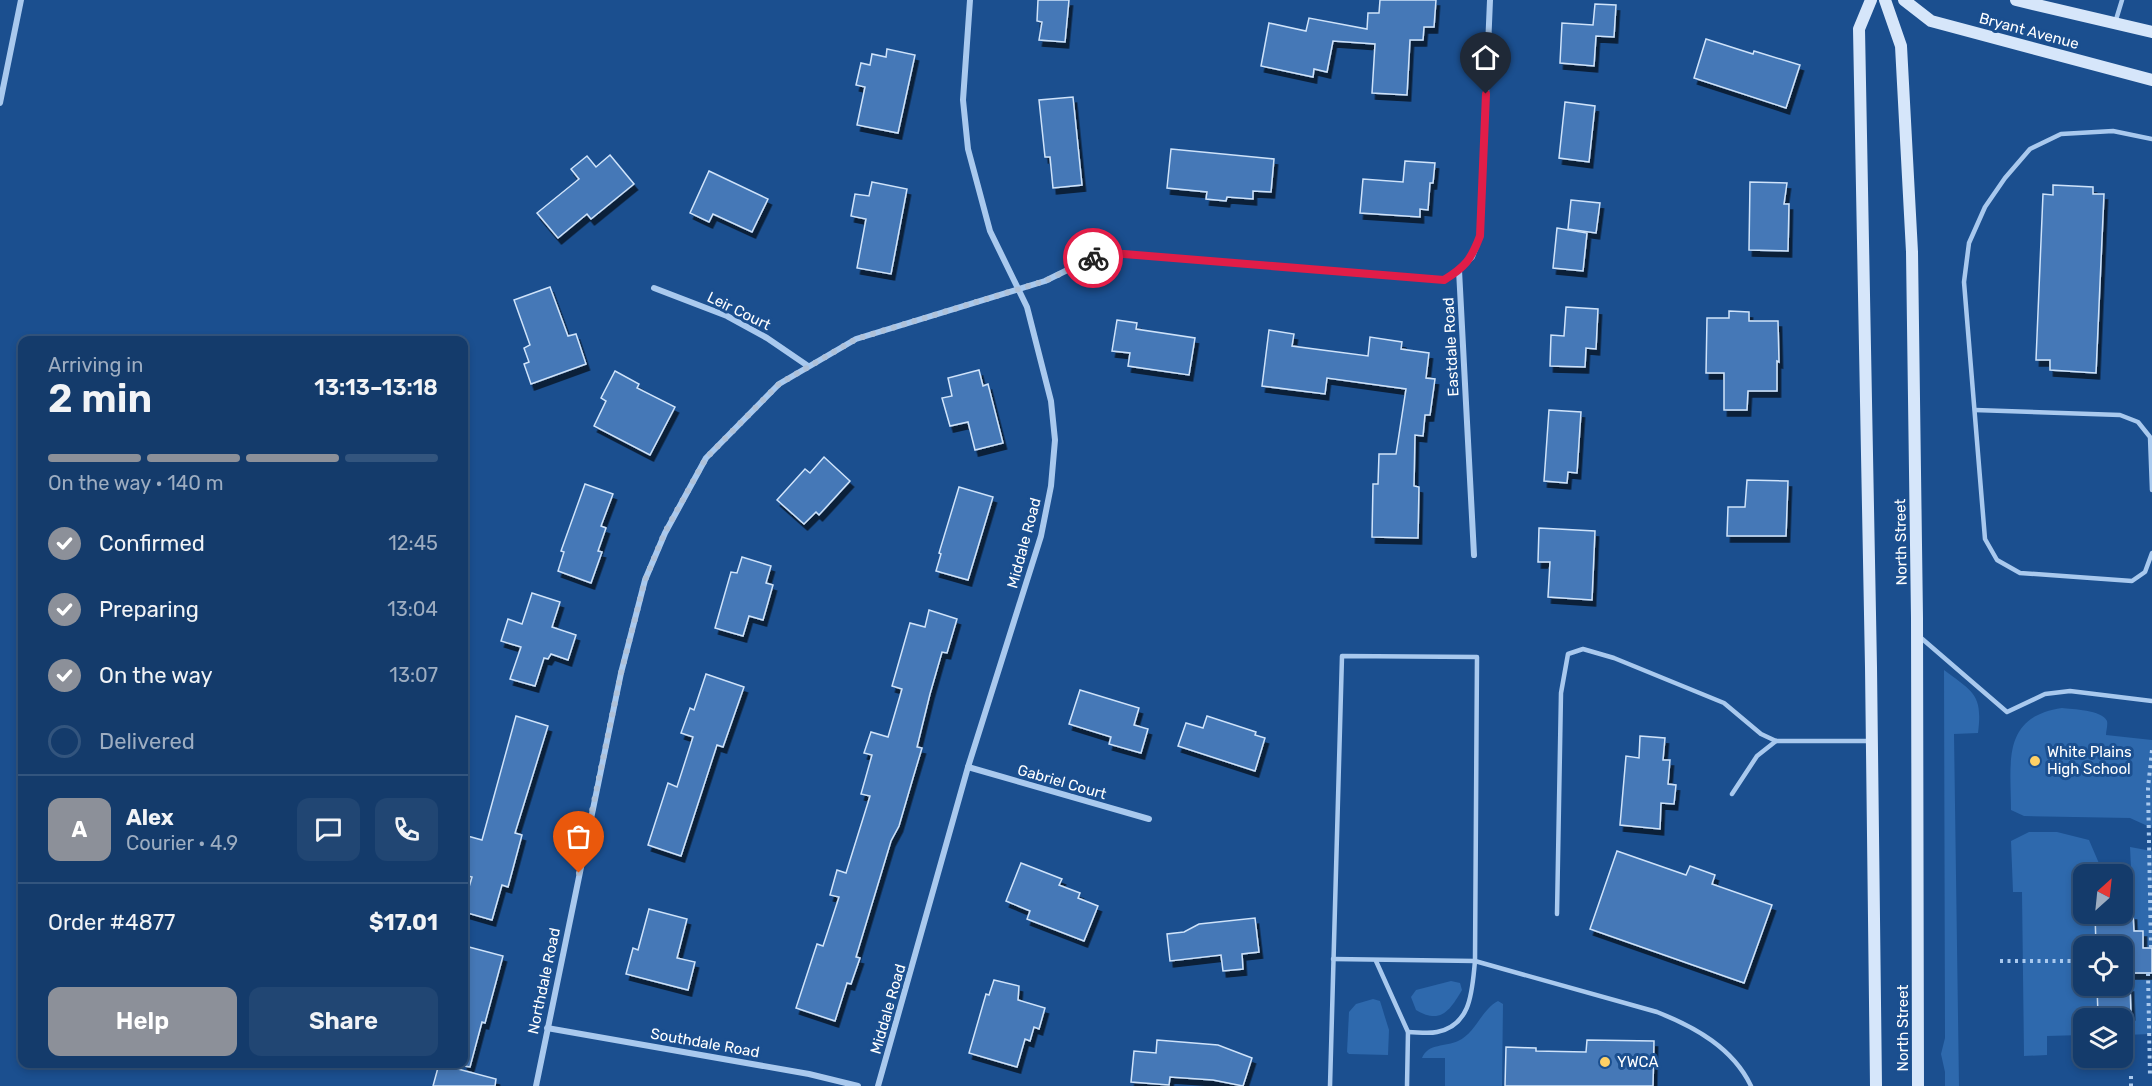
<!DOCTYPE html>
<meta charset="utf-8">
<style>
:root{--surface:#143b6b;--page:#214673;--text:#f1f3f6;--muted:#9dadc1;--line:#33557e;--accent:#8c9099}
body{margin:0;font-family:Rubik,sans-serif;background:var(--page);color:var(--text);height:100vh;display:flex;flex-direction:column;font-size:22px;white-space:nowrap}
*{box-sizing:border-box;margin:0}
p{font-size:20px;color:var(--muted)}
.icon{flex:none;width:33px;height:33px;fill:none;stroke:currentColor;stroke-width:2;stroke-linecap:round;stroke-linejoin:round}
.map{position:relative;flex:1;overflow:hidden}
.drawer{position:absolute;left:18px;top:336px;width:450px;height:732px;display:flex;flex-direction:column;background:var(--surface);border-radius:12px;box-shadow:0 3px 9px #0003,0 0 0 2px var(--line)}
.drawer>*{flex:none}
.needle{width:39px;rotate:27deg}
.controls{position:absolute;left:2073px;top:864px;display:grid;gap:12px}
.controls a{display:grid;place-items:center;width:60px;height:60px;border-radius:12px;background:var(--surface);box-shadow:0 3px 9px #0003,0 0 0 2px var(--line);font-size:30px}
.pin{position:absolute;display:grid;place-items:center;width:51px;height:51px;color:#fff;margin:-62px -26px;border-radius:50% 50% 50% 0;rotate:-45deg;box-shadow:0 0 6px #0007}
.pin .icon{rotate:45deg}
.courier{position:absolute;display:grid;place-items:center;width:60px;height:60px;margin:-30px;border:4px solid #e11d48;border-radius:50%;background:#fff;color:#222;box-shadow:0 2px 8px #0007}
.overview em{font-style:normal;font-weight:600}
.overview div{display:flex;flex-direction:column-reverse}
.overview{display:flex;align-items:center;justify-content:space-between;height:102px;padding:0 30px}
h1{font-size:39px;font-weight:600;line-height:45px}
.bar{display:grid;grid-template-columns:repeat(4,1fr);gap:9px 6px;align-content:center;height:72px;padding:0 30px}
.bar i{height:8px;border-radius:4px;background:var(--line)}
.bar .selected{background:var(--accent)}
.bar p{grid-column:span 4}
.line{display:flex;align-items:center;gap:15px;padding:0 30px;border-top:2px solid var(--line)}
.line div{flex:1}
.round{display:grid;place-items:center;flex:none;width:63px;height:63px;border-radius:12px;background:var(--page)}
ol{padding:0 30px;list-style:none}
li{display:flex;align-items:center;gap:18px;height:66px}
li p{margin-inline-start:auto}
li .icon{padding:6px;border-radius:50%;background:var(--accent);color:#fff;stroke-width:4}
li:last-child{color:var(--muted)}
li i{width:33px;height:33px;border:3px solid var(--line);border-radius:50%}
.cta{display:flex;gap:12px;margin-top:auto;padding:12px 30px}
.cta a{flex:1;height:69px;border-radius:12px;background:var(--accent);color:#fff;font-size:24px;font-weight:600;line-height:69px;text-align:center}
.cta a+a{background:var(--page);color:var(--text)}
.map>svg:first-child{display:block}
.green{fill:#2e69ad}
.building{fill:#4478b7;stroke:#cfe3fa;stroke-width:1.5;filter:url(#shadow)}
.lines{fill:none;stroke-linecap:round;stroke-linejoin:round}
.path{stroke:#a9c9ee;stroke-width:4;stroke-dasharray:3 4.5;stroke-linecap:butt}
.lane{stroke:#a9c9ee;stroke-width:4.5}
.street{stroke:#a9c9ee;stroke-width:6}
.secondary{stroke:#d6e6fa;stroke-width:12}
.done{stroke:#afc1d8;stroke-width:6;stroke-dasharray:0 10.8}
.route{stroke:#e11d48;stroke-width:8}
.poi-dot{fill:#ffd166;stroke:#1b4f8f;stroke-width:2}
.labels{text-anchor:middle;dominant-baseline:central;stroke-width:6;stroke-linejoin:round;paint-order:stroke}
.street-label{font-size:15px;fill:#fff;stroke:#1b4f8f}
.poi-label{font-size:15px;fill:#fff;stroke:#1b4f8f;text-anchor:start}
</style>
<div class="map">
<svg width="2152" height="1086" viewBox="0 0 2152 1086">
<defs>
<filter id="shadow"><feDropShadow dx="3.5" dy="6" stdDeviation="0" flood-color="#0009"/></filter>
</defs>
<rect width="100%" height="100%" fill="#1b4f8f"/>
<g class="green">
<path d="M1944 670C1973 692 1983 694 1978 733L1954 734 1959 1086H1945V1072L1941 1054 1945 1038Z"/>
<path d="M2062 708C2072 709 2102 710 2107 721 2108 725 2106 731 2106 735L2152 740V828L2130 818 2024 816 2011 810C2011 763 2001 717 2062 708Z"/>
<path d="M2029 832H2057L2089 840 2101 868 2108 874H2084V914H2095L2096 934H2085L2084 986H2087L2088 997 2097 996 2098 1015 2131 1014 2129 974 2152 973V1034L2123 1035 2122 1018H2084L2083 1035 2047 1036V1055L2024 1056 2022 892H2013L2011 841Z"/>
<path d="M2130 847 2152 851V948H2143V931H2134Z"/>
<path d="M1451 981 1460 983 1462 990C1450 1010 1441 1025 1416 1010L1411 997 1416 990Z"/>
<path d="M1373 999 1380 1001 1389 1030 1388 1055 1349 1054 1347 1052 1349 1012 1356 1004Z"/>
<path d="M1498 1001 1503 1004 1502 1086H1445V1058H1422C1428 1043 1446 1047 1458 1041 1476 1033 1481 1010 1498 1001Z"/>
</g>
<g class="building">
<path d="M1038 0H1069L1065 42 1039 40 1042 22 1037 21Z"/>
<path d="M1380 0H1436L1434 27H1424L1423 40H1410L1407 95 1372 93 1375 44 1333 41 1327 72 1314 69 1313 77 1261 66 1269 23 1306 31 1309 18 1367 29 1368 13H1379Z"/>
<path d="M1595 4 1616 5 1614 37 1596 36 1594 66 1560 63 1562 23 1593 25Z"/>
<path d="M1706 39 1753 54 1754 51 1800 65 1786 108 1694 78Z"/>
<path d="M887 49 915 55 898 133 857 125 865 87 856 85 861 63 870 65 872 54 886 57Z"/>
<path d="M1073 97 1082 185 1053 188 1050 157H1045L1039 100Z"/>
<path d="M1565 102 1595 106 1589 162 1559 158Z"/>
<path d="M1171 149 1274 159 1271 192 1253 191V199L1227 197 1226 201 1206 199 1207 192 1167 188Z"/>
<path d="M610 155 634 184 591 219 587 214 558 238 537 213 579 179 571 169 587 156 596 167Z"/>
<path d="M1405 161 1435 163 1433 183H1430L1428 210 1420 209V217L1360 213 1363 179 1403 182Z"/>
<path d="M709 171 768 199 752 232 713 214 709 222 690 213Z"/>
<path d="M872 182 907 189 891 274 857 268 866 219 851 216 855 194 869 196Z"/>
<path d="M1750 182 1787 183 1784 204H1789L1788 251 1749 250Z"/>
<path d="M2053 185 2093 187V194H2104L2096 373 2050 370V360H2036L2043 194 2053 195Z"/>
<path d="M1571 200 1600 203 1596 233 1568 229Z"/>
<path d="M1557 228 1587 233 1583 271 1553 268Z"/>
<path d="M550 287 568 336 576 334 586 364 531 384 524 364 529 362 524 348 530 345 514 300Z"/>
<path d="M1566 307 1598 309 1596 349 1586 348 1585 367 1550 366 1551 335 1564 336Z"/>
<path d="M1729 311 1749 312V321H1778L1779 362 1777 361V391H1748L1747 410H1724V373H1706L1707 318H1729Z"/>
<path d="M1117 320 1137 323 1136 329 1195 338 1189 375 1128 366 1130 353 1112 351Z"/>
<path d="M1269 330 1294 334 1292 346 1368 356 1370 337 1402 342 1401 349 1429 353 1426 378 1435 379 1430 415H1425L1423 436 1415 435 1414 486 1419 487 1418 538 1372 537 1373 484H1378L1379 454H1396L1406 389 1327 378 1325 394 1262 386Z"/>
<path d="M979 370 983 386 988 384 1003 443 975 450 968 422 950 426 942 398 952 396 948 378Z"/>
<path d="M615 371 639 384 637 388 675 407 650 455 594 426 606 401 601 398Z"/>
<path d="M1549 410 1581 412 1577 473 1568 472 1567 483 1544 481Z"/>
<path d="M824 457 850 481 819 515 816 512 804 524 777 500 805 469 810 473Z"/>
<path d="M1747 480 1788 481 1786 536H1727L1728 507H1745Z"/>
<path d="M585 484 613 494 601 526 606 528 598 551 602 552 591 583 558 571 564 552 561 551Z"/>
<path d="M959 487 993 497 968 580 936 571 941 554 939 553Z"/>
<path d="M1539 528 1595 531 1592 600 1548 597 1550 562H1538Z"/>
<path d="M742 557 771 566 766 583 773 585 763 620 749 616 743 636 715 628 731 572 737 573Z"/>
<path d="M532 593 560 602 552 627 576 635 568 660 551 654 548 659 544 658 535 686 510 679 521 647 501 641 508 619 522 624Z"/>
<path d="M929 610 957 619 947 653 942 652 930 694 917 747 922 748 913 778 899 826 891 841 856 957 860 958 851 984 847 983 835 1021 796 1008 817 944 823 946 839 897 830 895 837 870 846 873 870 796 861 794 872 755 864 753 871 732 888 737 902 689 892 686 910 623 925 627Z"/>
<path d="M706 674 744 687 723 747 717 745 681 856 648 845 668 783 677 787 693 737 681 733 690 708 694 710Z"/>
<path d="M1080 690 1139 708 1134 725 1148 729 1141 753 1109 744 1111 737 1069 724Z"/>
<path d="M516 716 548 726 515 833 522 835 508 887 502 885 492 920 464 912V904L472 877 464 875V835L482 840Z"/>
<path d="M1207 716 1256 732 1255 735 1265 738 1255 771 1178 746 1186 723 1203 728Z"/>
<path d="M1640 736 1665 738 1663 760H1670L1668 784 1676 785 1674 804 1661 803 1660 829 1620 825 1626 756 1639 758Z"/>
<path d="M1617 851 1686 875 1690 866 1715 875 1712 884 1772 905 1744 983 1590 929Z"/>
<path d="M1021 863 1062 879 1059 885 1080 893 1078 898 1098 906 1084 941 1027 919 1030 911 1006 901Z"/>
<path d="M649 909 687 919 677 958 695 962 688 990 626 974 633 948 638 950Z"/>
<path d="M2095 914H2133L2134 931H2143V948H2152V973H2122V946H2096Z"/>
<path d="M1255 918 1259 952 1242 954 1243 969 1223 971 1221 955 1170 961 1167 934 1184 932 1199 924Z"/>
<path d="M469 947 503 956 485 1023 482 1022 470 1067 464 1066V967Z"/>
<path d="M994 980 1019 986 1018 1000 1045 1008 1039 1029 1034 1027 1030 1041 1025 1039 1017 1067 969 1053 986 994 989 995Z"/>
<path d="M2097 986H2130L2131 1014 2098 1015Z"/>
<path d="M1157 1040 1218 1045 1252 1058 1243 1086 1213 1080 1170 1077 1169 1085 1131 1082 1134 1051 1156 1053Z"/>
<path d="M1587 1040 1654 1041 1653 1086H1505L1506 1047 1536 1048V1051L1586 1052Z"/>
<path d="M439 1064 496 1079 495 1086H433Z"/>
</g>
<g class="lines">
<g class="path">
<path d="M2151 948 2148 788 2152 750"/>
<path d="M2000 961H2084"/>
<path d="M2148 973 2150 1076"/>
<path d="M2131 1076V1086"/>
</g>
<g class="lane">
<path d="M2115 23 2122 0"/>
<path d="M2152 139 2113 131 2061 134 2030 149 2005 178 1985 207 1969 243 1964 282 1985 539 1997 560 2020 573 2132 581 2145 572 2152 553"/>
<path d="M1975 410 2120 415 2138 422 2150 437 2152 490"/>
<path d="M1920 637 2007 712 2045 694 2070 691 2152 701"/>
<path d="M1732 794 1757 756 1776 741"/>
<path d="M1557 914 1561 693 1568 654 1583 649 1614 658 1724 703 1761 734 1776 741H1871"/>
<path d="M1333 959 1475 961 1657 1012C1695 1027 1733 1048 1751 1086"/>
<path d="M1376 961 1408 1032 1407 1086"/>
<path d="M1330 1086 1342 656 1477 657 1475 961C1472 990 1472 1025 1437 1032 1428 1034 1417 1032 1408 1032"/>
</g>
<g class="street">
<path d="M0 103 21 0"/>
<path d="M654 288 727 316 767 338 808 366"/>
<path d="M1474 555 1459 270 1472 257 1480 236 1490 0"/>
<path d="M968 767 1149 819"/>
<path d="M547 1028 809 1074 858 1086"/>
<path d="M536 1086 621 673 645 580 665 533 706 458 779 384 856 339 1045 281 1100 254H1124L1444 280 1459 270"/>
<path d="M878 1086 968 767 1041 536 1051 486 1055 440 1051 401 1027 307 990 231 968 149 963 100 970 0"/>
</g>
<g class="secondary">
<path d="M1871 0 1859 29 1871 667 1876 1086"/>
<path d="M1885 0 1901 46 1912 252 1917 618 1918 1086"/>
<path d="M1904 0 1931 21 2152 80"/>
<path d="M2016 0 2152 32"/>
</g>
</g>
<g class="lines">
<path class="done" d="M579 873 621 673 645 580 665 532 706 458 779 384 856 339 1045 281 1093 258"/>
<path class="route" d="M1093 258 1100 254H1124L1444 280C1465 267 1471 260 1480 236L1486 94"/>
</g>
<g class="poi-dot">
<circle cx="2035" cy="761" r="6"/>
<circle cx="1605" cy="1062" r="6"/>
</g>
<g class="labels">
<g class="street-label">
<text transform="translate(2029 31) rotate(15)">Bryant Avenue</text>
<text transform="translate(739 311) rotate(26)">Leir Court</text>
<text transform="translate(1451 347) rotate(-93)">Eastdale Road</text>
<text transform="translate(1901 542) rotate(-91)">North Street</text>
<text transform="translate(1024 543) rotate(-75)">Middale Road</text>
<text transform="translate(1062 782) rotate(16)">Gabriel Court</text>
<text transform="translate(544 981) rotate(-78)">Northdale Road</text>
<text transform="translate(888 1009) rotate(-74)">Middale Road</text>
<text transform="translate(1903 1028) rotate(-90)">North Street</text>
<text transform="translate(705 1043) rotate(10)">Southdale Road</text>
</g>
<g class="poi-label">
<text x="2047" y="752">White Plains<tspan x="2047" dy="17">High School</tspan></text>
<text x="1617" y="1062">YWCA</text>
</g>
</g>
</svg>
<div class="controls">
<a><svg class="needle" viewBox="-14 -14 28 28"><path d="M0-13l5 13h-10z" fill="#e53935"/><path d="M0 13l5-13h-10z" fill="#9dadc1"/></svg></a>
<a><svg class="icon" aria-label="locate" viewBox="0 0 24 24"><circle cx="12" cy="12" r="6"/><path d="M12 2v4M12 18v4M2 12h4M18 12h4"/></svg></a>
<a><svg class="icon" aria-label="layers" viewBox="0 0 24 24"><path d="M12 4l9 5-9 5-9-5zM3 14l9 5 9-5"/></svg></a>
</div>
<div class="pin" style="left:579px;top:873px;background:#ea580c"><svg class="icon" aria-label="bag" viewBox="0 0 24 24"><path d="M5 8h14l-1 12H6zM9 8a3 3 0 0 1 6 0"/></svg></div>
<div class="pin" style="left:1486px;top:94px;background:#1f2937"><svg class="icon" aria-label="home" viewBox="0 0 24 24"><path d="M3 11l9-7 9 7M6 9v11h12V9"/></svg></div>
<div class="courier" style="left:1093px;top:258px"><svg class="icon" aria-label="bike" viewBox="0 0 24 24"><circle cx="6" cy="16" r="4"/><circle cx="18" cy="16" r="4"/><path d="M6 16l4-8h5l3 8M10 8l3 8H6M13 5h3"/></svg></div>
<section class="drawer">
<div class="overview"><div><h1>2 min</h1><p>Arriving in</p></div><em>13:13–13:18</em></div>
<div class="bar"><i class="selected"></i><i class="selected"></i><i class="selected"></i><i></i><p>On the way · 140 m</p></div>
<ol>
<li><svg class="icon" aria-label="check" viewBox="0 0 24 24"><path d="M5 12l5 5 9-10"/></svg>Confirmed<p>12:45</p></li>
<li><svg class="icon" aria-label="check" viewBox="0 0 24 24"><path d="M5 12l5 5 9-10"/></svg>Preparing<p>13:04</p></li>
<li><svg class="icon" aria-label="check" viewBox="0 0 24 24"><path d="M5 12l5 5 9-10"/></svg>On the way<p>13:07</p></li>
<li><i></i>Delivered</li>
</ol>
<div class="line" style="height:108px"><b class="round" style="background:var(--accent);color:#fff">A</b><div><b>Alex</b><p>Courier · 4.9</p></div><a class="round"><svg class="icon" aria-label="chat" viewBox="0 0 24 24"><path d="M4 5h16v11H9l-5 4z"/></svg></a><a class="round"><svg class="icon" aria-label="phone" viewBox="0 0 24 24"><path d="M5 4h4l2 5-3 2q2 4 5 5l2-3 5 2v4C11 20 4 13 5 4z"/></svg></a></div>
<div class="line" style="height:78px"><div>Order #4877</div><b>$17.01</b></div>
<div class="cta"><a>Help</a><a>Share</a></div>
</section>
</div>
